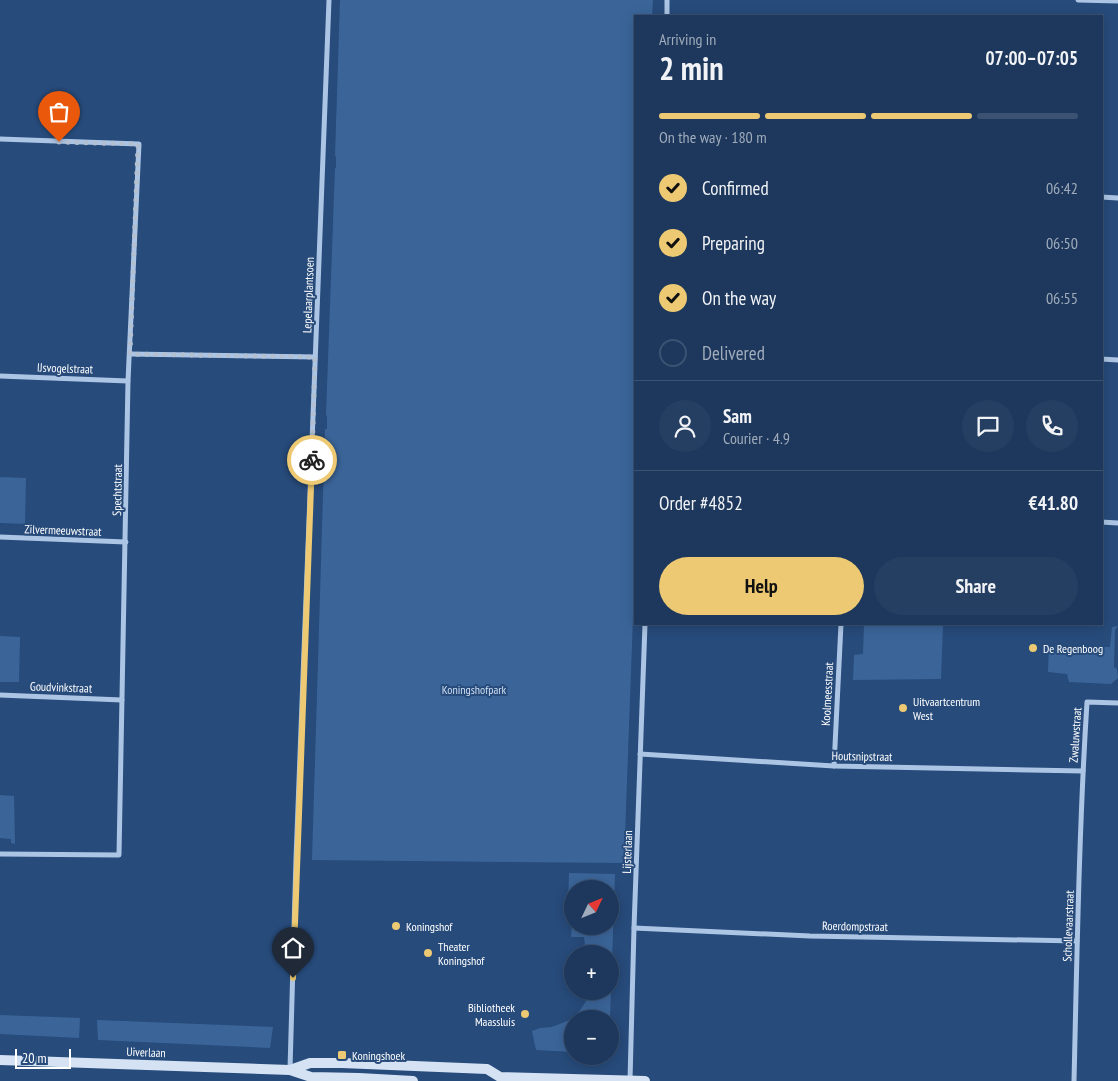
<!DOCTYPE html>
<meta charset="utf-8">
<style>
:root{--surface:#1d385c;--page:#253f62;--text:#f1f3f6;--muted:#a0acbb;--line:#3b5272;--accent:#ecc972}
body{margin:0;font-family:"PT Sans Narrow",sans-serif;background:var(--page);color:var(--text);height:100vh;display:flex;flex-direction:column;font-size:19px;white-space:nowrap}
*{box-sizing:border-box;margin:0}
p{font-size:16px;color:var(--muted)}
.icon{flex:none;width:28px;height:28px;fill:none;stroke:currentColor;stroke-width:2;stroke-linecap:round;stroke-linejoin:round}
.map{position:relative;flex:1;overflow:hidden}
.side{position:absolute;left:634px;top:15px;width:469px;height:610px;display:flex;flex-direction:column;background:var(--surface);border-radius:0px;box-shadow:0 2px 12px #0003,0 0 0 1px var(--line)}
.side>*{flex:none}
.needle{width:32px;rotate:47deg}
.controls{position:absolute;left:564px;top:880px;display:grid;gap:10px}
.controls a{display:grid;place-items:center;width:55px;height:55px;border-radius:50%;background:var(--surface);box-shadow:0 2px 12px #0003,0 0 0 1px var(--line);font-size:25px}
.scale{position:absolute;left:15px;bottom:12px;width:56px;box-sizing:border-box;padding-left:5px;border:2px solid #fff;border-top:0;font-size:14px;line-height:18px;white-space:nowrap;color:#fff;-webkit-text-stroke:4px #274b7b;paint-order:stroke}
.pin{position:absolute;display:grid;place-items:center;width:42px;height:42px;color:#fff;margin:-51px -21px;border-radius:50% 50% 50% 0;rotate:-45deg;box-shadow:0 0 5px #0007}
.pin .icon{rotate:45deg}
.courier{position:absolute;display:grid;place-items:center;width:50px;height:50px;margin:-25px;border:4px solid #ecc972;border-radius:50%;background:#fff;color:#222;box-shadow:0 1px 6px #0007}
.summary em{font-style:normal;font-weight:700}
.summary div{display:flex;flex-direction:column-reverse}
.summary{display:flex;align-items:center;justify-content:space-between;height:85px;padding:0 25px}
h1{font-size:32px;font-weight:700;line-height:38px}
.bar{display:grid;grid-template-columns:repeat(4,1fr);gap:8px 5px;align-content:center;height:60px;padding:0 25px}
.bar i{height:6px;border-radius:4px;background:var(--line)}
.bar .current{background:var(--accent)}
.bar p{grid-column:span 4}
.line{display:flex;align-items:center;gap:12px;padding:0 25px;border-top:1px solid var(--line)}
.line div{flex:1}
.round{display:grid;place-items:center;flex:none;width:52px;height:52px;border-radius:26px;background:var(--page)}
ol{padding:0 25px;list-style:none}
li{display:flex;align-items:center;gap:15px;height:55px}
li p{margin-inline-start:auto}
li .icon{padding:5px;border-radius:50%;background:var(--accent);color:#111;stroke-width:4}
li:last-child{color:var(--muted)}
li i{width:28px;height:28px;border:2px solid var(--line);border-radius:50%}
.button{display:flex;gap:10px;margin-top:auto;padding:10px 25px}
.button a{flex:1;height:58px;border-radius:30px;background:var(--accent);color:#111;font-size:20px;font-weight:700;line-height:58px;text-align:center}
.button a+a{background:var(--page);color:var(--text)}
.map>svg:first-child{display:block}
.green{fill:#3b6599}
.lines{fill:none;stroke-linecap:round;stroke-linejoin:round}
.street{stroke:#acc5e4;stroke-width:5}
.secondary{stroke:#d4e2f4;stroke-width:10}
.done{stroke:#b3c0d1;stroke-width:5;stroke-dasharray:0 9}
.route{stroke:#ecc972;stroke-width:6}
.poi-dot{fill:#ecc972;stroke:#274b7b;stroke-width:2}
.labels{text-anchor:middle;dominant-baseline:central;stroke-width:4;stroke-linejoin:round;paint-order:stroke}
.street-label{font-size:12px;fill:#fff;stroke:#274b7b}
.poi-label{font-size:12px;fill:#fff;stroke:#274b7b;text-anchor:start}
.park-label{font-size:12px;fill:#cedff3;stroke:#274b7b}
</style>
<div class="map">
<svg width="1118" height="1081" viewBox="0 0 1118 1081">
<rect width="100%" height="100%" fill="#274b7b"/>
<g class="green">
<path d="M340 0H653L652 16H635V562L624 863 312 860 325 429H327V416L326 415 335 168H336V157L335 156Z"/>
<path d="M0 477 26 478 25 524 0 523Z"/>
<path d="M864 624H943L941 679 853 680 854 655 863 654Z"/>
<path d="M1118 626 1115 630 1114 667 1117 669 1118 678 1111 684 1069 682 1067 674 1048 672 1049 646 1110 647 1112 627Z"/>
<path d="M0 636 20 637 19 682H0Z"/>
<path d="M0 795 14 796 15 844 11 843V839L0 838Z"/>
<path d="M569 873 615 874 610 1019H573L575 1018 588 998 589 991H610V954H586L584 937H571L572 923V926H610V889H572V908L568 907Z"/>
<path d="M0 1015 80 1018 79 1038 0 1034Z"/>
<path d="M572 1019V1052L536 1050 532 1031 540 1028 552 1027Z"/>
<path d="M97 1020 273 1027 270 1048 98 1040Z"/>
</g>
<g class="lines">
<g class="street">
<path d="M1078 0 1118 1"/>
<path d="M667 16V0"/>
<path d="M0 139 139 144 128 381 119 855 0 854"/>
<path d="M1101 197 1118 198"/>
<path d="M130 354 315 357"/>
<path d="M1101 359 1118 360"/>
<path d="M0 376 128 381"/>
<path d="M1101 522 1118 523"/>
<path d="M0 537 126 542"/>
<path d="M0 695 122 700"/>
<path d="M640 754 834 766 1083 771"/>
<path d="M834 766 841 624"/>
<path d="M634 928 810 936 1077 941"/>
<path d="M290 1069 296 859 329 0"/>
<path d="M630 1080 634 928 645 624"/>
<path d="M1074 1081C1077 955 1079 828 1087 702L1118 703"/>
</g>
<g class="secondary">
<path d="M0 1060 290 1070 311 1077 359 1078 413 1081"/>
<path d="M290 1070 310 1063H342L487 1069 500 1077 645 1081"/>
</g>
</g>
<g class="lines">
<path class="done" d="M59 142 138 144 130 354 315 357 312 460"/>
<path class="route" d="M293 978 312 460"/>
</g>
<g class="poi-dot">
<circle cx="1033" cy="648" r="5"/>
<circle cx="903" cy="708" r="5"/>
<circle cx="396" cy="926" r="5"/>
<circle cx="428" cy="953" r="5"/>
<circle cx="525" cy="1014" r="5"/>
<rect x="337" y="1050" width="10" height="10" rx="2.5"/>
</g>
<g class="labels">
<g class="street-label">
<text transform="translate(308 295) rotate(-88)">Lepelaarplantsoen</text>
<text transform="translate(65 368) rotate(2)">IJsvogelstraat</text>
<text transform="translate(117 490) rotate(-89)">Spechtstraat</text>
<text transform="translate(63 530) rotate(2)">Zilvermeeuwstraat</text>
<text transform="translate(61 687) rotate(2)">Goudvinkstraat</text>
<text transform="translate(827 694) rotate(-87)">Koolmeesstraat</text>
<text transform="translate(1075 735) rotate(-86)">Zwaluwstraat</text>
<text transform="translate(862 756) rotate(1)">Houtsnipstraat</text>
<text transform="translate(627 852) rotate(-88)">Lijsterlaan</text>
<text transform="translate(855 926) rotate(1)">Roerdompstraat</text>
<text transform="translate(1068 926) rotate(-88)">Schollevaarstraat</text>
<text transform="translate(146 1052) rotate(2)">Uiverlaan</text>
</g>
<g class="poi-label">
<text x="1043" y="648">De Regenboog</text>
<text x="913" y="701">Uitvaartcentrum<tspan x="913" dy="14">West</tspan></text>
<text x="406" y="926">Koningshof</text>
<text x="438" y="946">Theater<tspan x="438" dy="14">Koningshof</tspan></text>
<text x="515" y="1007" text-anchor="end">Bibliotheek<tspan x="515" dy="14">Maassluis</tspan></text>
<text x="352" y="1055">Koningshoek</text>
</g>
<g class="park-label">
<text x="474" y="689">Koningshofpark</text>
</g>
</g>
</svg>
<div class="controls">
<a><svg class="needle" viewBox="-14 -14 28 28"><path d="M0-13l5 13h-10z" fill="#e53935"/><path d="M0 13l5-13h-10z" fill="#a0acbb"/></svg></a>
<a>+</a>
<a>−</a>
</div>
<div class="scale">20 m</div>
<div class="pin" style="left:59px;top:142px;background:#ea580c"><svg class="icon" aria-label="bag" viewBox="0 0 24 24"><path d="M5 8h14l-1 12H6zM9 8a3 3 0 0 1 6 0"/></svg></div>
<div class="pin" style="left:293px;top:978px;background:#1f2937"><svg class="icon" aria-label="home" viewBox="0 0 24 24"><path d="M3 11l9-7 9 7M6 9v11h12V9"/></svg></div>
<div class="courier" style="left:312px;top:460px"><svg class="icon" aria-label="bike" viewBox="0 0 24 24"><circle cx="6" cy="16" r="4"/><circle cx="18" cy="16" r="4"/><path d="M6 16l4-8h5l3 8M10 8l3 8H6M13 5h3"/></svg></div>
<section class="side">
<div class="summary"><div><h1>2 min</h1><p>Arriving in</p></div><em>07:00–07:05</em></div>
<div class="bar"><i class="current"></i><i class="current"></i><i class="current"></i><i></i><p>On the way · 180 m</p></div>
<ol>
<li><svg class="icon" aria-label="check" viewBox="0 0 24 24"><path d="M5 12l5 5 9-10"/></svg>Confirmed<p>06:42</p></li>
<li><svg class="icon" aria-label="check" viewBox="0 0 24 24"><path d="M5 12l5 5 9-10"/></svg>Preparing<p>06:50</p></li>
<li><svg class="icon" aria-label="check" viewBox="0 0 24 24"><path d="M5 12l5 5 9-10"/></svg>On the way<p>06:55</p></li>
<li><i></i>Delivered</li>
</ol>
<div class="line" style="height:90px"><a class="round"><svg class="icon" aria-label="person" viewBox="0 0 24 24"><circle cx="12" cy="8" r="4"/><path d="M4 21q1-7 8-7t8 7"/></svg></a><div><b>Sam</b><p>Courier · 4.9</p></div><a class="round"><svg class="icon" aria-label="chat" viewBox="0 0 24 24"><path d="M4 5h16v11H9l-5 4z"/></svg></a><a class="round"><svg class="icon" aria-label="phone" viewBox="0 0 24 24"><path d="M5 4h4l2 5-3 2q2 4 5 5l2-3 5 2v4C11 20 4 13 5 4z"/></svg></a></div>
<div class="line" style="height:65px"><div>Order #4852</div><b>€41.80</b></div>
<div class="button"><a>Help</a><a>Share</a></div>
</section>
</div>
